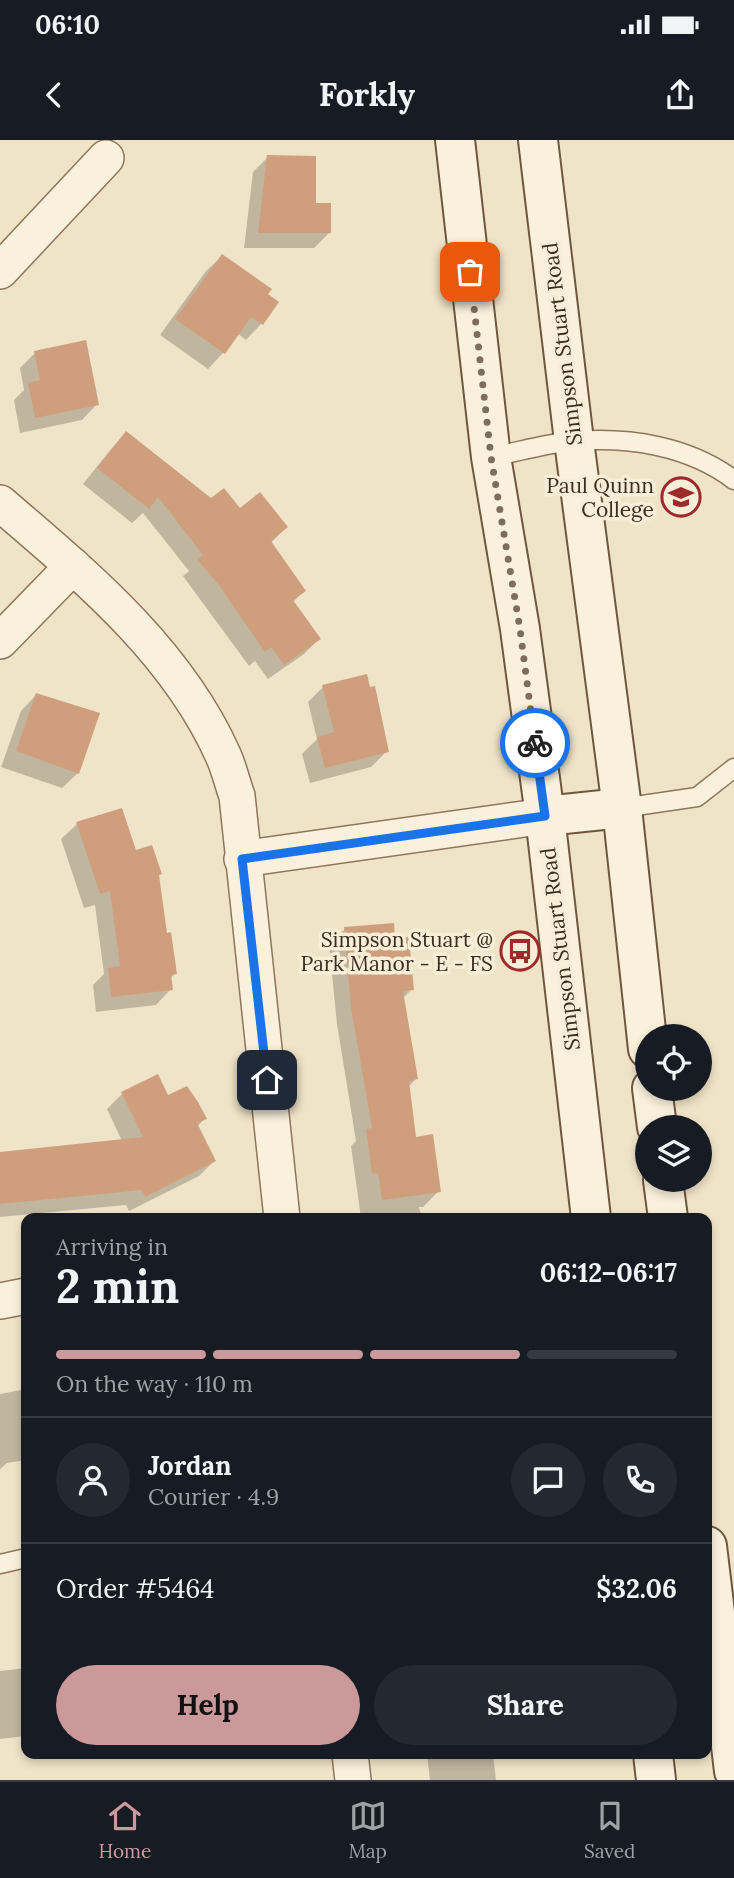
<!DOCTYPE html>
<meta charset="utf-8">
<style>
:root{--surface:#171b24;--page:#242831;--text:#f1f3f6;--muted:#9ea1a6;--line:#363941;--accent:#cc999b}
body{margin:0;font-family:Lora,serif;background:var(--page);color:var(--text);height:100vh;display:flex;flex-direction:column;font-size:26px;white-space:nowrap}
*{box-sizing:border-box;margin:0}
p{font-size:23px;color:var(--muted)}
.icon{flex:none;width:38px;height:38px;fill:none;stroke:currentColor;stroke-width:2;stroke-linecap:round;stroke-linejoin:round}
.map{position:relative;flex:1;overflow:hidden}
.details{position:absolute;left:21px;top:1073px;width:691px;height:546px;display:flex;flex-direction:column;background:var(--surface);border-radius:14px;box-shadow:0 4px 10px #0003}
.details>*{flex:none}
.tools{position:absolute;left:635px;top:884px;display:grid;gap:14px}
.tools a{display:grid;place-items:center;width:77px;height:77px;border-radius:50%;background:var(--surface);box-shadow:0 4px 10px #0003;font-size:35px}
.pin{position:absolute;display:grid;place-items:center;width:60px;height:60px;color:#fff;margin:-30px;border-radius:14px;box-shadow:0 4px 10px #0006}
.courier{position:absolute;display:grid;place-items:center;width:70px;height:70px;margin:-35px;border:5px solid #1a73e8;border-radius:50%;background:#fff;color:#222;box-shadow:0 2px 9px #0007}
.headline em{font-style:normal;font-weight:700}
.headline div{display:flex;flex-direction:column-reverse}
.headline{display:flex;align-items:center;justify-content:space-between;height:119px;padding:0 35px}
h1{font-size:46px;font-weight:700;line-height:52px}
.bar{display:grid;grid-template-columns:repeat(4,1fr);gap:10px 7px;align-content:center;height:84px;padding:0 35px}
.bar i{height:9px;border-radius:5px;background:var(--line)}
.bar .active{background:var(--accent)}
.bar p{grid-column:span 4}
.line{display:flex;align-items:center;gap:18px;padding:0 35px;border-top:2px solid var(--line)}
.line div{flex:1}
.round{display:grid;place-items:center;flex:none;width:74px;height:74px;border-radius:37px;background:var(--page)}
.button{display:flex;gap:14px;margin-top:auto;padding:14px 35px}
.button a{flex:1;height:80px;border-radius:42px;background:var(--accent);color:#111;font-size:28px;font-weight:700;line-height:80px;text-align:center}
.button a+a{background:var(--page);color:var(--text)}
.status{display:flex;justify-content:space-between;align-items:center;height:49px;padding:0 35px;background:var(--surface);direction:ltr}
.status svg{height:19px;fill:currentColor}
header{display:flex;justify-content:space-between;align-items:center;height:91px;padding:0 35px;background:var(--surface);font-size:32px;font-weight:700}
.dock{display:flex;justify-content:space-around;align-items:center;height:98px;border-top:2px solid var(--line);background:var(--surface);font-size:19px;color:var(--muted)}
.dock a{display:grid;justify-items:center;gap:4px}
.dock .active{color:var(--accent)}
.map>svg:first-child{display:block}
.shadow{fill:#0003}
.building{fill:#cf9f7d}
.lines{fill:none;stroke-linecap:round;stroke-linejoin:round}
.lane-casing{stroke:#8d765c;stroke-width:21}
.street-casing{stroke:#8d765c;stroke-width:38}
.secondary-casing{stroke:#6f573f;stroke-width:42}
.lane{stroke:#faf1dc;stroke-width:18}
.street{stroke:#faf1dc;stroke-width:35}
.secondary{stroke:#faf1dc;stroke-width:38}
.done{stroke:#7c6e5b;stroke-width:7;stroke-dasharray:0 12.6}
.route{stroke:#1a73e8;stroke-width:9}
.labels{text-anchor:middle;dominant-baseline:central;stroke-width:7;stroke-linejoin:round;paint-order:stroke}
.street-label{font-size:21px;fill:#3d2e20;stroke:#f7eed8}
.poi-label{font-size:21px;fill:#3d2e20;stroke:#f7eed8;text-anchor:end}
</style>
<div class="status"><b>06:10</b><svg viewBox="0 0 49 12"><path d="M0 12V9h3v3zM5 12V6h3v6zM10 12V3h3v9zM15 12V0h3v12zM26 1h20v11H26zM47 4h2v5h-2z"/></svg></div>
<header><svg class="icon" aria-label="back" viewBox="0 0 24 24"><path d="M15 5l-7 7 7 7"/></svg>Forkly<svg class="icon" aria-label="share" viewBox="0 0 24 24"><path d="M12 15V3M7 8l5-5 5 5M5 13v7h14v-7"/></svg></header>
<div class="map">
<svg width="734" height="1640" viewBox="0 0 734 1640">
<rect width="100%" height="100%" fill="#f0e4c8"/>
<g class="shadow">
<path d="M268 17 314 65 329 93 314 108H244L253 32Z"/>
<path d="M222 116 277 162 261 184 246 200 237 193 223 213 208 229 160 195 206 131Z"/>
<path d="M35 213 97 264 82 280 20 293 14 260 24 250 20 228Z"/>
<path d="M126 293 211 360 286 387 271 403 304 451 293 462 319 499 304 514 268 539 255 521 249 526 183 436 189 431 143 373 132 383 83 344 111 309Z"/>
<path d="M323 547 387 611 371 627 310 643 302 614 317 599 308 562Z"/>
<path d="M36 555 78 633 62 648 1 627 21 571Z"/>
<path d="M77 684 135 712 165 795 175 833 170 839 171 849 156 865 96 872 93 845 104 834 95 765 84 768 61 699Z"/>
<path d="M345 789 394 800 412 849 402 859 416 939 408 947 415 999 439 1051 423 1067H419L422 1078H361L351 1006 356 1001 337 884 329 804Z"/>
<path d="M122 954 167 957 205 978 197 987 214 1021 199 1036 129 1071 126 1065 0 1077V1015L122 1001 107 969Z"/>
<path d="M26 1249V1320L7 1323 0 1329V1254Z"/>
<path d="M26 1528V1596L0 1599V1531Z"/>
<path d="M427 1614H493L496 1640H430Z"/>
</g>
<g class="building">
<path d="M267 15 316 16V63H331V93H258Z"/>
<path d="M222 114 272 149 268 154 279 162 263 185 251 177 225 214 175 179Z"/>
<path d="M86 200 99 265 35 278 28 243 40 240 34 211Z"/>
<path d="M126 291 211 358 224 348 240 368 260 352 288 387 271 401 306 451 293 460 321 499 284 525 271 507 265 512 218 444 197 419 203 415 158 357 149 369 97 328Z"/>
<path d="M367 534 370 547 375 546 389 612 325 628 317 597 334 592 322 545Z"/>
<path d="M36 553 100 573 79 634 16 611Z"/>
<path d="M122 668 136 710 152 705 162 734 159 735 167 793 171 792 177 834 171 835 173 850 111 857 108 828 120 826 110 751 100 754 76 682Z"/>
<path d="M394 783 395 798 409 797 414 850 403 851 418 939 409 941 416 997 433 994 441 1052 382 1060 378 1033 372 1034 366 989 372 988 351 868 344 787Z"/>
<path d="M158 934 168 955 187 946 198 962 207 979 197 983 216 1021 145 1057 142 1050 0 1064V1012L143 997 121 952Z"/>
</g>
<g class="lines">
<g class="lane-casing">
<g id="lane">
<path d="M491 317C518 312 547 303 575 301 630 297 689 306 734 340"/>
<path d="M622 668 697 657 734 628"/>
<path d="M0 1424 26 1418"/>
</g>
</g>
<g class="street-casing">
<g id="street">
<path d="M0 131 106 18"/>
<path d="M0 363C85 436 176 510 223 615 229 628 232 642 237 656L282 1078"/>
<path d="M0 501 73 426"/>
<path d="M242 719 545 676"/>
<path d="M0 1161 26 1156"/>
<path d="M350 1614 353 1640"/>
</g>
</g>
<g class="secondary-casing">
<g id="secondary">
<path d="M455 0 491 317 520 489 545 676 591 1078"/>
<path d="M538 0 574 301 622 668 648 909"/>
<path d="M545 676 622 668"/>
<path d="M652 948 657 987"/>
<path d="M663 1040 668 1078"/>
<path d="M707 1406 734 1631"/>
<path d="M653 1614 656 1640"/>
</g>
</g>
<use href="#lane" class="lane"/>
<use href="#street" class="street"/>
<use href="#secondary" class="secondary"/>
</g>
<g class="lines">
<path class="done" d="M470 132 491 317 520 489 535 603"/>
<path class="route" d="M267 940 242 719 545 676 535 603"/>
</g>
<defs>
<g id="university-ring" transform="scale(2.0125)"><circle r="9.5" fill="#f7eed8" stroke="#9e2a2b" stroke-width="1.5"/><path d="M0-5L7-2L0 1L-7-2ZM-4 1L0 2.5L4 1V4Q0 6-4 4Z" fill="#9e2a2b"/></g>
<g id="bus-ring" transform="scale(2.0125)"><circle r="9.5" fill="#f7eed8" stroke="#9e2a2b" stroke-width="1.5"/><path d="M-5-6H5V4H4V6H2V4H-2V6H-4V4H-5ZM-3.5-4V0h7V-4ZM-3.5 1.2v1.5H-2V1.2ZM2 1.2v1.5H3.5V1.2Z" fill="#9e2a2b"/></g>
</defs>
<g fill-rule="evenodd">
<use href="#university-ring" x="681" y="357"/>
<use href="#bus-ring" x="520" y="811"/>
</g>
<g class="labels">
<g class="street-label">
<text transform="translate(562 204) rotate(-97)">Simpson Stuart Road</text>
<text transform="translate(560 809) rotate(-97)">Simpson Stuart Road</text>
</g>
<g class="poi-label">
<text x="654" y="345">Paul Quinn<tspan x="654" dy="24">College</tspan></text>
<text x="493" y="799">Simpson Stuart @<tspan x="493" dy="24">Park Manor - E - FS</tspan></text>
</g>
</g>
</svg>
<div class="tools">
<a><svg class="icon" aria-label="locate" viewBox="0 0 24 24"><circle cx="12" cy="12" r="6"/><path d="M12 2v4M12 18v4M2 12h4M18 12h4"/></svg></a>
<a><svg class="icon" aria-label="layers" viewBox="0 0 24 24"><path d="M12 4l9 5-9 5-9-5zM3 14l9 5 9-5"/></svg></a>
</div>
<div class="pin" style="left:470px;top:132px;background:#ea580c"><svg class="icon" aria-label="bag" viewBox="0 0 24 24"><path d="M5 8h14l-1 12H6zM9 8a3 3 0 0 1 6 0"/></svg></div>
<div class="pin" style="left:267px;top:940px;background:#1f2937"><svg class="icon" aria-label="home" viewBox="0 0 24 24"><path d="M3 11l9-7 9 7M6 9v11h12V9"/></svg></div>
<div class="courier" style="left:535px;top:603px"><svg class="icon" aria-label="bike" viewBox="0 0 24 24"><circle cx="6" cy="16" r="4"/><circle cx="18" cy="16" r="4"/><path d="M6 16l4-8h5l3 8M10 8l3 8H6M13 5h3"/></svg></div>
<section class="details">
<div class="headline"><div><h1>2 min</h1><p>Arriving in</p></div><em>06:12–06:17</em></div>
<div class="bar"><i class="active"></i><i class="active"></i><i class="active"></i><i></i><p>On the way · 110 m</p></div>
<div class="line" style="height:126px"><a class="round"><svg class="icon" aria-label="person" viewBox="0 0 24 24"><circle cx="12" cy="8" r="4"/><path d="M4 21q1-7 8-7t8 7"/></svg></a><div><b>Jordan</b><p>Courier · 4.9</p></div><a class="round"><svg class="icon" aria-label="chat" viewBox="0 0 24 24"><path d="M4 5h16v11H9l-5 4z"/></svg></a><a class="round"><svg class="icon" aria-label="phone" viewBox="0 0 24 24"><path d="M5 4h4l2 5-3 2q2 4 5 5l2-3 5 2v4C11 20 4 13 5 4z"/></svg></a></div>
<div class="line" style="height:91px"><div>Order #5464</div><b>$32.06</b></div>
<div class="button"><a>Help</a><a>Share</a></div>
</section>
</div>
<nav class="dock">
<a class="active"><svg class="icon" aria-label="home" viewBox="0 0 24 24"><path d="M3 11l9-7 9 7M6 9v11h12V9"/></svg>Home</a>
<a><svg class="icon" aria-label="map" viewBox="0 0 24 24"><path d="M3 6l6-2 6 2 6-2v14l-6 2-6-2-6 2zM9 4v14M15 6v14"/></svg>Map</a>
<a><svg class="icon" aria-label="saved" viewBox="0 0 24 24"><path d="M7 4h10v16l-5-4-5 4z"/></svg>Saved</a>
</nav>
